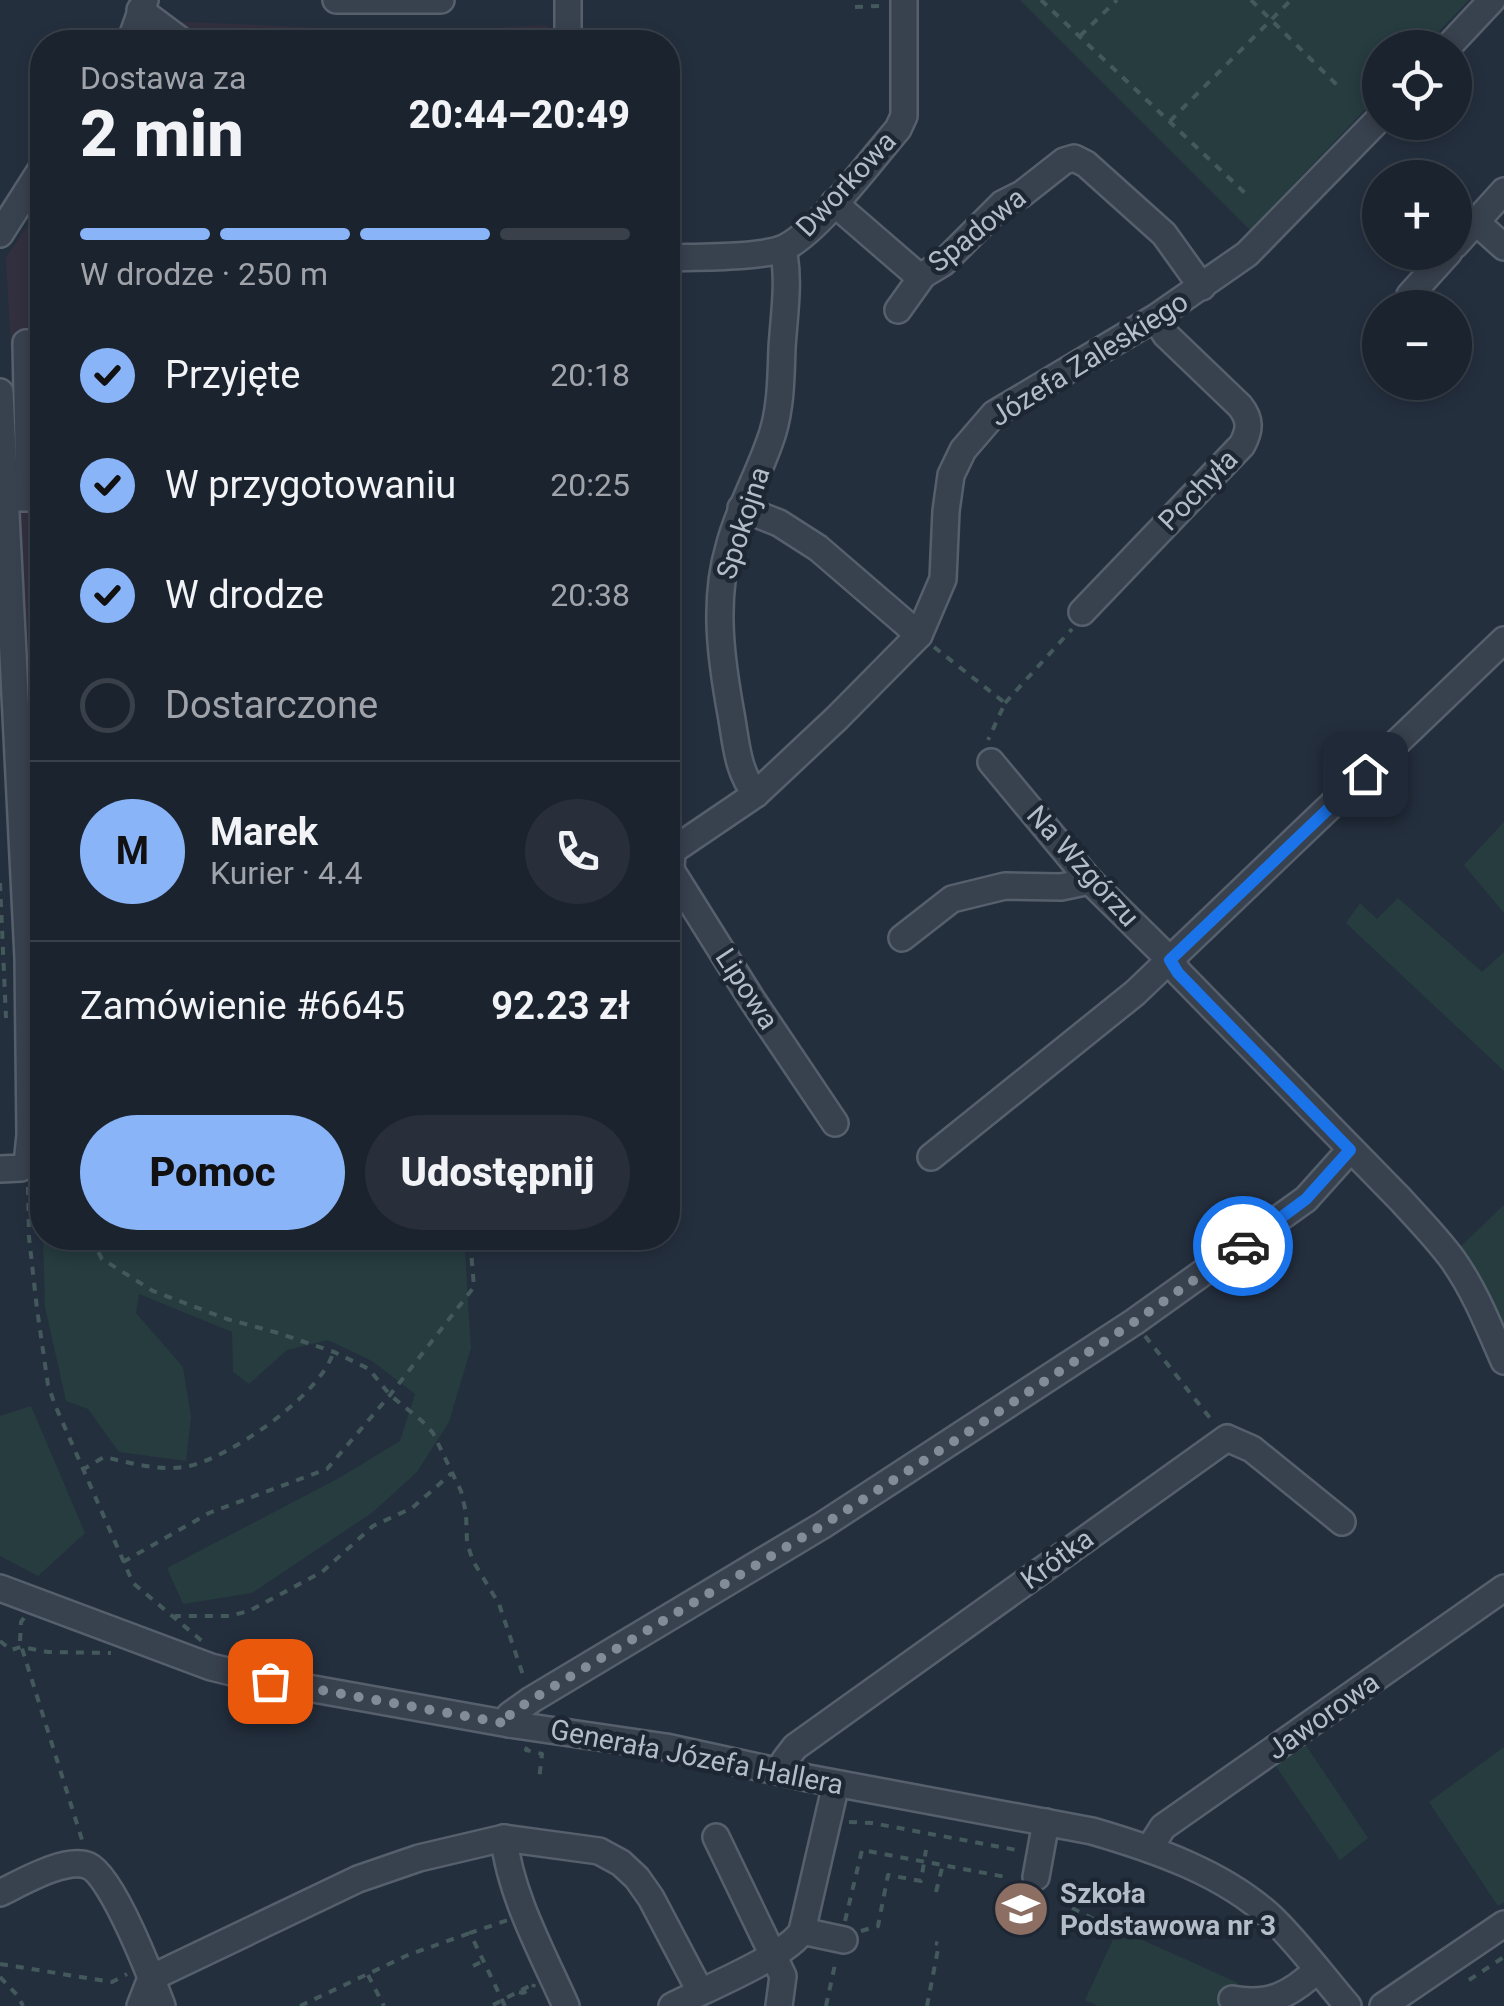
<!DOCTYPE html>
<html lang="pl">
<meta charset="utf-8">
<style>
:root{--surface:#1b232e;--page:#282f3a;--text:#f1f3f6;--muted:#a0a4aa;--line:#39404a;--accent:#8ab4f8}
body{margin:0;font-family:Roboto,sans-serif;background:var(--page);color:var(--text);height:100vh;display:flex;flex-direction:column;font-size:38px;white-space:nowrap}
*{box-sizing:border-box;margin:0}
p{font-size:32px;color:var(--muted)}
.icon{flex:none;width:55px;height:55px;fill:none;stroke:currentColor;stroke-width:2;stroke-linecap:round;stroke-linejoin:round}
.map{position:relative;flex:1;overflow:hidden}
.panel{position:absolute;left:30px;top:30px;width:650px;height:1220px;display:flex;flex-direction:column;background:var(--surface);border-radius:40px;box-shadow:0 5px 15px #0003,0 0 0 2px var(--line)}
.panel>*{flex:none}
.controls{position:absolute;left:1362px;top:30px;display:grid;gap:20px}
.controls a{display:grid;place-items:center;width:110px;height:110px;border-radius:50%;background:var(--surface);box-shadow:0 5px 15px #0003,0 0 0 2px var(--line);font-size:50px}
.pin{position:absolute;display:grid;place-items:center;width:85px;height:85px;color:#fff;margin:-42px;border-radius:20px;box-shadow:0 5px 15px #0006}
.courier{position:absolute;display:grid;place-items:center;width:100px;height:100px;margin:-50px;border:8px solid #1a73e8;border-radius:50%;background:#fff;color:#222;box-shadow:0 2px 12px #0007}
.headline em{font-style:normal;font-weight:800}
.headline div{display:flex;flex-direction:column-reverse}
.headline{display:flex;align-items:center;justify-content:space-between;height:170px;padding:0 50px}
h1{font-size:65px;font-weight:800;line-height:75px}
.bar{display:grid;grid-template-columns:repeat(4,1fr);gap:15px 10px;align-content:center;height:120px;padding:0 50px}
.bar i{height:12px;border-radius:8px;background:var(--line)}
.bar .active{background:var(--accent)}
.bar p{grid-column:span 4}
.line{display:flex;align-items:center;gap:25px;padding:0 50px;border-top:2px solid var(--line)}
.line div{flex:1}
.round{display:grid;place-items:center;flex:none;width:105px;height:105px;border-radius:52px;background:var(--page)}
ol{padding:0 50px;list-style:none}
li{display:flex;align-items:center;gap:30px;height:110px}
li p{margin-inline-start:auto}
li .icon{padding:10px;border-radius:50%;background:var(--accent);color:#111;stroke-width:4}
li:last-child{color:var(--muted)}
li i{width:55px;height:55px;border:5px solid var(--line);border-radius:50%}
.cta{display:flex;gap:20px;margin-top:auto;padding:20px 50px}
.cta a{flex:1;height:115px;border-radius:60px;background:var(--accent);color:#111;font-size:40px;font-weight:800;line-height:115px;text-align:center}
.cta a+a{background:var(--page);color:var(--text)}
.map>svg:first-child{display:block}
.medical{fill:#32303f}
.green{fill:#263c3f}
.lines{fill:none;stroke-linecap:round;stroke-linejoin:round}
.minor-casing{stroke:#565f6c;stroke-width:30}
.path{stroke:#44595c;stroke-width:4;stroke-dasharray:8 8;stroke-linecap:butt}
.minor{stroke:#38414e;stroke-width:25}
.done{stroke:#828b98;stroke-width:10;stroke-dasharray:0 18}
.route{stroke:#1a73e8;stroke-width:12}
.labels{text-anchor:middle;dominant-baseline:central;stroke-width:9;stroke-linejoin:round;paint-order:stroke}
.street-label{font-size:28px;fill:#b4bcc9;stroke:#1d2633}
.poi-label{font-size:28px;font-weight:bold;fill:#b4bcc9;stroke:#1d2633;text-anchor:start}
</style>
<div class="map">
<svg width="1504" height="2006" viewBox="0 0 1504 2006">
<rect width="100%" height="100%" fill="#242f3e"/>
<g class="medical">
<path d="M167 21 413 32 546 25 552 30V42H152Z"/>
<path d="M42 203V971H37L32 738 6 258Z"/>
</g>
<g class="green">
<path d="M1020 0H1469L1424 47 1380 48V94L1250 230Z"/>
<path d="M1504 822V913L1464 865Z"/>
<path d="M1398 898 1482 972 1504 952V1071L1346 923 1360 903 1377 919Z"/>
<path d="M1504 1205V1337L1474 1266 1461 1246Z"/>
<path d="M43 1238H464L471 1348 449 1422 417 1472 373 1512 252 1593 183 1604 167 1568 339 1478 400 1441 415 1394 372 1361 328 1340 287 1350 249 1384 233 1372 232 1332 139 1294 136 1313 183 1367 191 1417 186 1461 119 1452 88 1409 66 1401 45 1307Z"/>
<path d="M31 1406 85 1533 38 1576 0 1556V1416Z"/>
<path d="M1303 1741 1368 1838 1340 1860 1273 1762Z"/>
<path d="M1504 1747V1902L1498 1906 1429 1802Z"/>
<path d="M1118 1929 1238 1983 1228 2006H1098L1085 2000Z"/>
</g>
<g class="lines">
<g class="minor-casing">
<g id="minor">
<path d="M336 0H441"/>
<path d="M568 0V42"/>
<path d="M140 10 183 42"/>
<path d="M127 42 133 34 145 0"/>
<path d="M1447 48 1492 0"/>
<path d="M834 203 916 274 923 275 943 263 1002 204 1022 194 1064 161 1074 158 1086 164 1164 234 1202 287"/>
<path d="M1476 222 1504 247"/>
<path d="M0 234 42 168"/>
<path d="M1455 245 1504 191"/>
<path d="M668 258C696 257 761 258 784 248 818 232 872 159 898 129L904 116V0"/>
<path d="M1410 295 1449 252"/>
<path d="M898 310 923 275"/>
<path d="M0 392 28 958 30 1135 27 1164 21 1168 0 1169"/>
<path d="M5 498H29L26 343H42"/>
<path d="M741 508 779 523 818 548 919 635"/>
<path d="M1082 612 1242 445C1250 430 1251 420 1240 406L1166 335 1155 318"/>
<path d="M991 762 1090 881 1170 960 1179 973 1400 1199C1418 1219 1437 1238 1453 1260 1475 1291 1489 1327 1504 1361"/>
<path d="M756 794C737 772 736 741 731 714 721 659 713 601 729 547 739 507 761 471 773 432 781 405 781 376 782 348 784 315 790 281 783 249"/>
<path d="M672 851 756 794 837 718 919 635 943 579 946 511 951 475 963 450 994 414 1155 318 1247 254 1380 118"/>
<path d="M672 851 671 870 751 998 835 1123"/>
<path d="M902 938 952 899 1005 886 1061 887 1090 881"/>
<path d="M931 1157 1135 993 1504 640"/>
<path d="M0 1588 211 1667 269 1681 509 1724 666 1747 808 1778 1092 1831C1154 1849 1224 1873 1272 1918 1300 1945 1323 1977 1348 2006"/>
<path d="M509 1724 510 1715 531 1700 823 1525 1134 1322 1306 1199 1350 1150"/>
<path d="M781 1772 785 1760 795 1747 1227 1438 1252 1449 1342 1522"/>
<path d="M716 1837 783 1976 779 2006"/>
<path d="M504 1838C510 1895 543 1954 566 2006"/>
<path d="M1149 1849 1163 1827 1504 1588"/>
<path d="M1036 1877 1046 1822"/>
<path d="M0 1893C21 1883 66 1856 89 1866 113 1877 152 1979 162 2006"/>
<path d="M802 1931 844 1940"/>
<path d="M1232 1999C1269 2006 1290 1995 1317 1970"/>
<path d="M140 2006 151 1978 358 1879 419 1858 504 1838 599 1851 621 1863 637 1878 651 1898 700 1991"/>
<path d="M672 2006C701 1991 789 1955 802 1931L836 1784"/>
<path d="M1383 2006 1504 1924"/>
</g>
</g>
<g class="path">
<path d="M1041 0 1245 193"/>
<path d="M1251 0 1338 86"/>
<path d="M855 7 879 6 884 8"/>
<path d="M1080 36 1117 0"/>
<path d="M1170 121 1291 0"/>
<path d="M934 647 1005 703 988 740"/>
<path d="M1005 703 1072 629"/>
<path d="M0 883 6 1018"/>
<path d="M28 1187 29 1237 37 1309 48 1385 55 1405 133 1583 202 1641"/>
<path d="M91 1238 102 1259 153 1291 227 1319 278 1333 334 1352 369 1369 390 1395 422 1421 433 1433 461 1491 466 1513 467 1543 473 1561 499 1604 524 1678"/>
<path d="M1145 1336 1214 1423"/>
<path d="M82 1470 104 1457C132 1463 160 1472 189 1466 231 1457 320 1395 333 1353"/>
<path d="M123 1562 209 1513 327 1469 390 1395 474 1287 470 1238"/>
<path d="M24 1618 21 1622 20 1642 83 1843"/>
<path d="M175 1619 176 1616H229L249 1611 322 1572 373 1526 412 1508 452 1473"/>
<path d="M0 1641 11 1650 21 1647 48 1652 111 1653"/>
<path d="M527 1747 526 1750 542 1754 539 1780"/>
<path d="M849 1822 872 1823 1022 1851"/>
<path d="M936 1892 943 1864"/>
<path d="M1072 1908 1099 1922 1114 1937"/>
<path d="M845 1921 862 1850 1006 1877"/>
<path d="M861 1931 878 1926 888 1875 921 1881 926 1850"/>
<path d="M0 1964 112 1982 127 1974"/>
<path d="M473 1966 483 1961"/>
<path d="M368 1975 384 2006"/>
<path d="M0 1977 18 1996 23 2006"/>
<path d="M1469 1980 1504 1957"/>
<path d="M519 1992 523 1993 533 1988 534 1984"/>
<path d="M493 2005 533 1984"/>
<path d="M300 2006 408 1955 470 1933"/>
<path d="M505 2006 470 1933 508 1920"/>
<path d="M826 2006 836 1960"/>
<path d="M927 2006 939 1944 935 1943"/>
</g>
<use href="#minor" class="minor"/>
</g>
<g class="lines">
<path class="done" d="M270 1681 509 1724 510 1714 531 1700 823 1525 950 1444 1134 1322 1243 1246"/>
<path class="route" d="M1243 1246 1306 1199 1350 1150 1178 973 1170 960 1365 774"/>
</g>
<defs>
<g id="school-disc" transform="scale(2.875)"><circle r="9.5" fill="#8d6e63" stroke="#1d2633"/><path d="M0-5L7-2L0 1L-7-2ZM-4 1L0 2.5L4 1V4Q0 6-4 4Z" fill="#fff"/></g>
</defs>
<g fill-rule="evenodd">
<use href="#school-disc" x="1021" y="1909"/>
</g>
<g class="labels">
<g class="street-label">
<text transform="translate(846 184) rotate(-47)">Dworkowa</text>
<text transform="translate(977 230) rotate(-39)">Spadowa</text>
<text transform="translate(1089 359) rotate(-32)">Józefa Zaleskiego</text>
<text transform="translate(1198 490) rotate(-46)">Pochyła</text>
<text transform="translate(743 523) rotate(-72)">Spokojna</text>
<text transform="translate(1083 866) rotate(48)">Na Wzgórzu</text>
<text transform="translate(747 989) rotate(57)">Lipowa</text>
<text transform="translate(1057 1559) rotate(-36)">Krótka</text>
<text transform="translate(1323 1716) rotate(-35)">Jaworowa</text>
<text transform="translate(697 1757) rotate(11)">Generała Józefa Hallera</text>
</g>
<g class="poi-label">
<text x="1060" y="1893">Szkoła<tspan x="1060" dy="32">Podstawowa nr 3</tspan></text>
</g>
</g>
</svg>
<div class="controls">
<a><svg class="icon" aria-label="locate" viewBox="0 0 24 24"><circle cx="12" cy="12" r="6"/><path d="M12 2v4M12 18v4M2 12h4M18 12h4"/></svg></a>
<a>+</a>
<a>−</a>
</div>
<div class="pin" style="left:270px;top:1681px;background:#ea580c"><svg class="icon" aria-label="bag" viewBox="0 0 24 24"><path d="M5 8h14l-1 12H6zM9 8a3 3 0 0 1 6 0"/></svg></div>
<div class="pin" style="left:1365px;top:774px;background:#1f2937"><svg class="icon" aria-label="home" viewBox="0 0 24 24"><path d="M3 11l9-7 9 7M6 9v11h12V9"/></svg></div>
<div class="courier" style="left:1243px;top:1246px"><svg class="icon" aria-label="car" viewBox="0 0 24 24"><path d="M5 17H2v-5l4-1 3-4h7l3 4 3 1v5h-3M9 17h6M6 11h13"/><circle cx="7" cy="17" r="2"/><circle cx="17" cy="17" r="2"/></svg></div>
<section class="panel">
<div class="headline"><div><h1>2 min</h1><p>Dostawa za</p></div><em>20:44–20:49</em></div>
<div class="bar"><i class="active"></i><i class="active"></i><i class="active"></i><i></i><p>W drodze · 250 m</p></div>
<ol>
<li><svg class="icon" aria-label="check" viewBox="0 0 24 24"><path d="M5 12l5 5 9-10"/></svg>Przyjęte<p>20:18</p></li>
<li><svg class="icon" aria-label="check" viewBox="0 0 24 24"><path d="M5 12l5 5 9-10"/></svg>W przygotowaniu<p>20:25</p></li>
<li><svg class="icon" aria-label="check" viewBox="0 0 24 24"><path d="M5 12l5 5 9-10"/></svg>W drodze<p>20:38</p></li>
<li><i></i>Dostarczone</li>
</ol>
<div class="line" style="height:180px"><b class="round" style="background:var(--accent);color:#111">M</b><div><b>Marek</b><p>Kurier · 4.4</p></div><a class="round"><svg class="icon" aria-label="phone" viewBox="0 0 24 24"><path d="M5 4h4l2 5-3 2q2 4 5 5l2-3 5 2v4C11 20 4 13 5 4z"/></svg></a></div>
<div class="line" style="height:130px"><div>Zamówienie #6645</div><b>92.23 zł</b></div>
<div class="cta"><a>Pomoc</a><a>Udostępnij</a></div>
</section>
</div>
